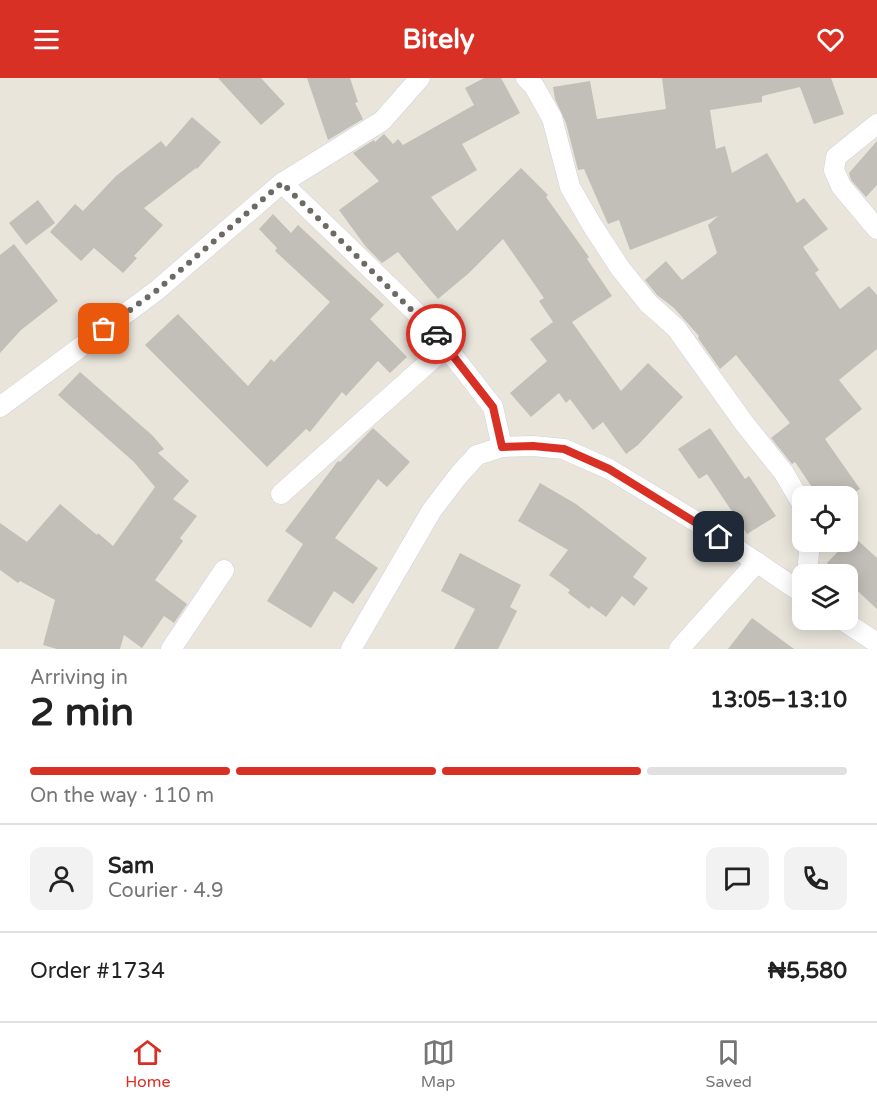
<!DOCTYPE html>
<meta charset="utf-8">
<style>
:root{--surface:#fff;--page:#f2f2f2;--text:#222;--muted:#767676;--line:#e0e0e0;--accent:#d93025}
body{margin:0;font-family:"Varela Round",sans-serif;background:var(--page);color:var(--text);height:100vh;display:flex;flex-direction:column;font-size:22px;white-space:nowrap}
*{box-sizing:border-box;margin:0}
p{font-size:20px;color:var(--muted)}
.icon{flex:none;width:33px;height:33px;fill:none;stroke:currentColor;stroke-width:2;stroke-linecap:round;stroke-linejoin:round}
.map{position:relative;height:571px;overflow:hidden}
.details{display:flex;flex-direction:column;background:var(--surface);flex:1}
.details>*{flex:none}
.fabs{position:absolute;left:792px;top:408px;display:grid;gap:12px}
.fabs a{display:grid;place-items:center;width:66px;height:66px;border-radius:12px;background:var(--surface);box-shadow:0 3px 15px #0003;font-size:30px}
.pin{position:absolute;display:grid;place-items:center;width:51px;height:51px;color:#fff;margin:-26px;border-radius:12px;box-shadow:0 3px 9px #0006}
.courier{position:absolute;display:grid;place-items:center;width:60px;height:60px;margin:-30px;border:4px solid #d93025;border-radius:50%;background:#fff;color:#222;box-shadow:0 2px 8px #0007}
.head em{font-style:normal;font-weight:700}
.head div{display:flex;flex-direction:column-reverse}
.head{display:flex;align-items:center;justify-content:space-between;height:102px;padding:0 30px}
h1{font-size:39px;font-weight:700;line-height:45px}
.bar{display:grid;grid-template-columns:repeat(4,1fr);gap:9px 6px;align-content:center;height:72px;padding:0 30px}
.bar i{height:8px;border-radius:4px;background:var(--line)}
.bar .selected{background:var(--accent)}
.bar p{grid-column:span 4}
.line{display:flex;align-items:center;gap:15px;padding:0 30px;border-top:2px solid var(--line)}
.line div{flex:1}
.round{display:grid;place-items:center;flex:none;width:63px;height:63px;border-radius:12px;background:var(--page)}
header{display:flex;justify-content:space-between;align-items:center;height:78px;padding:0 30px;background:var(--accent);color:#fff;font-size:27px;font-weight:700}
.menu{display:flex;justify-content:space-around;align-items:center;height:84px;border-top:2px solid var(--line);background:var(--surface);font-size:16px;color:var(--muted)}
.menu a{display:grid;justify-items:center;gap:3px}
.menu .selected{color:var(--accent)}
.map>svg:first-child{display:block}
.building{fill:#c1bfb7}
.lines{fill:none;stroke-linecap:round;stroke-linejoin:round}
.minor-casing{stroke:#d0d1e0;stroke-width:21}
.minor{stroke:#fff;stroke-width:20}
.done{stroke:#6c6a67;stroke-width:6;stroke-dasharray:0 10.8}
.route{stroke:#d93025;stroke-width:8}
</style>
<header><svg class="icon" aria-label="menu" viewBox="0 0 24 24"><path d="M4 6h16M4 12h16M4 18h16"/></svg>Bitely<svg class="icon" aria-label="heart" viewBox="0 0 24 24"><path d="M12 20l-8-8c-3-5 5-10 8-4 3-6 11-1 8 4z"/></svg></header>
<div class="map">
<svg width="877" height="571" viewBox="0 0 877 571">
<rect width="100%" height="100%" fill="#e9e5db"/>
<g class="building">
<path d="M218 0H261L285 26 261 47Z"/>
<path d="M307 0H350L358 24 355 25 363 41 328 62Z"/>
<path d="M484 0H501L520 35 462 66 477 92 431 119 457 153 521 90 548 117 546 119 589 179 587 181 612 218 572 244 621 313 648 285 683 319 638 367 626 376 603 344 593 352 570 321 566 325 559 315 531 339 510 315 547 283 530 261 553 244 539 223 544 220 503 161 469 195 438 221 398 174 382 185 366 169 339 132 379 103 353 75 374 62 375 64 384 56 393 66 398 61 403 67 474 27 465 10Z"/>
<path d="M662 0H831L844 36 814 46 800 9 762 18V24L710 32 716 71 725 68 732 95 767 75 797 125 804 120 828 151 803 169 819 192 815 195 840 231 869 208 877 217V271L839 302 862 331 825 361 860 411 849 418H818L795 384 792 386 771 360 790 345 736 277 720 291 698 260 699 258 674 230 657 217 645 202 666 183 682 202 717 175 708 147 718 138 630 172 619 142 608 146 584 91 578 92 566 45 555 21 553 9 590 3 597 41 666 31Z"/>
<path d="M192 39 221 64 197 91 196 90 144 130 163 147 134 178 137 180 123 195 94 170 81 183 50 154 75 126 83 133 116 98 161 63 166 69Z"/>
<path d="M877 63V107L866 119 851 102 849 95Z"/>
<path d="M38 122 55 145 26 167 9 145Z"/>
<path d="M273 136 291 155 298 147 384 227 370 241 407 279 390 295 378 283 346 318 342 314 310 354 306 351 267 389 145 267 178 236 248 308 271 281 274 284 330 224 275 173 277 170 259 151Z"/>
<path d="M14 166 58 223 21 252 0 275V177Z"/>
<path d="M80 294 153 358 164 371 158 375 189 403 173 421 197 438 180 460 183 463 155 502 187 526 174 545 164 538 142 570 124 557 120 571H57L43 567 55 522 20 503 18 505 0 492V445L27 464 60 426 97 457 98 455 113 468 155 409 134 384 58 317Z"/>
<path d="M373 350 410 384 387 409 378 401 335 460 378 490 353 526 334 513 311 550 267 523 303 466 285 453 338 383 340 384Z"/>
<path d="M710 350 745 401 749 398 776 438 747 456 707 396 699 401 678 371Z"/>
<path d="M540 405 576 426 647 480 633 499 648 510 634 528 622 518 606 539 591 528 589 531 568 515 570 512 549 497 568 472 518 443Z"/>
<path d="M853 458 877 480V531L848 504V496H840L827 485Z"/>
<path d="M460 475 521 507 510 529 517 533 498 571H454L475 531 441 513Z"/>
<path d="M752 540 794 571H728Z"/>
</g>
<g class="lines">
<g class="minor-casing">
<g id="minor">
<path d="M526 0 534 8 552 40 570 109 592 147 620 190 648 225 676 250 744 345 784 395 802 426"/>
<path d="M877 46 836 79 834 92 841 108 877 151"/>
<path d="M282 105 429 247 493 329 502 369"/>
<path d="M0 329 156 213 282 105 382 43 420 0"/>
<path d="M281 416 446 269"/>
<path d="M807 496 810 464"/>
<path d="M842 542 877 565"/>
<path d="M171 571 224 492"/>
<path d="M351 571 432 432 458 398 477 377 502 369 533 368 564 371 609 391 700 446 802 515"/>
<path d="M679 571 757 484"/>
</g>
</g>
<use href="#minor" class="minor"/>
</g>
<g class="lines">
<path class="done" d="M104 251 156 213 282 105 436 256"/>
<path class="route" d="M436 256 493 329 502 369 533 368 564 371 609 391 719 459"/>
</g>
</svg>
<div class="fabs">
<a><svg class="icon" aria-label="locate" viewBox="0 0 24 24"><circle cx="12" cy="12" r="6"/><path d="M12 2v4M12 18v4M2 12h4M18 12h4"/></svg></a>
<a><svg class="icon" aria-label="layers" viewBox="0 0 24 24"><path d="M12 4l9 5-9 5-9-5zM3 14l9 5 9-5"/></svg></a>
</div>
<div class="pin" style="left:104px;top:251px;background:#ea580c"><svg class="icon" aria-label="bag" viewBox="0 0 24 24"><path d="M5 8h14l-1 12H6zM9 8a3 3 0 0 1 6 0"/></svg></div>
<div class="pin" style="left:719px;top:459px;background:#1f2937"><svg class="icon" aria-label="home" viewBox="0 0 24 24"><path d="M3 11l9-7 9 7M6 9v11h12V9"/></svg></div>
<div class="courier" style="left:436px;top:256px"><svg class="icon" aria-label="car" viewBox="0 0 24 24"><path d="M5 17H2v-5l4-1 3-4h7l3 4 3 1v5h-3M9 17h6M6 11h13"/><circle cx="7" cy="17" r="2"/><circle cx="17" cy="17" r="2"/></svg></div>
</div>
<section class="details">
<div class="head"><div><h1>2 min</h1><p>Arriving in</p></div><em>13:05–13:10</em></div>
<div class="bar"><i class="selected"></i><i class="selected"></i><i class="selected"></i><i></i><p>On the way · 110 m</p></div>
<div class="line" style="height:108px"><a class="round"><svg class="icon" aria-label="person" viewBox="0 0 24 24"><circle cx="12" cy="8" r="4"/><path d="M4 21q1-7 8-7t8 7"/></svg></a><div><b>Sam</b><p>Courier · 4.9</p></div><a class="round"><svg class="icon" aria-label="chat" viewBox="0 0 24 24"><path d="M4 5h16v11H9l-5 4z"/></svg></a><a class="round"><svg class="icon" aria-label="phone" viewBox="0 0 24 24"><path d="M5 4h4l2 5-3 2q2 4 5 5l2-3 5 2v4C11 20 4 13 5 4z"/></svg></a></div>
<div class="line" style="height:78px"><div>Order #1734</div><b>₦5,580</b></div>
</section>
<nav class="menu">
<a class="selected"><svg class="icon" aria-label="home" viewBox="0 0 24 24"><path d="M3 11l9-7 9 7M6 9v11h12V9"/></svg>Home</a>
<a><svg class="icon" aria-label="map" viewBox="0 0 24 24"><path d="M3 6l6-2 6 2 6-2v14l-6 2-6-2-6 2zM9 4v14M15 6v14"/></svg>Map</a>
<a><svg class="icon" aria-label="saved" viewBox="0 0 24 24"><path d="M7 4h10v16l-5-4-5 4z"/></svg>Saved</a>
</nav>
